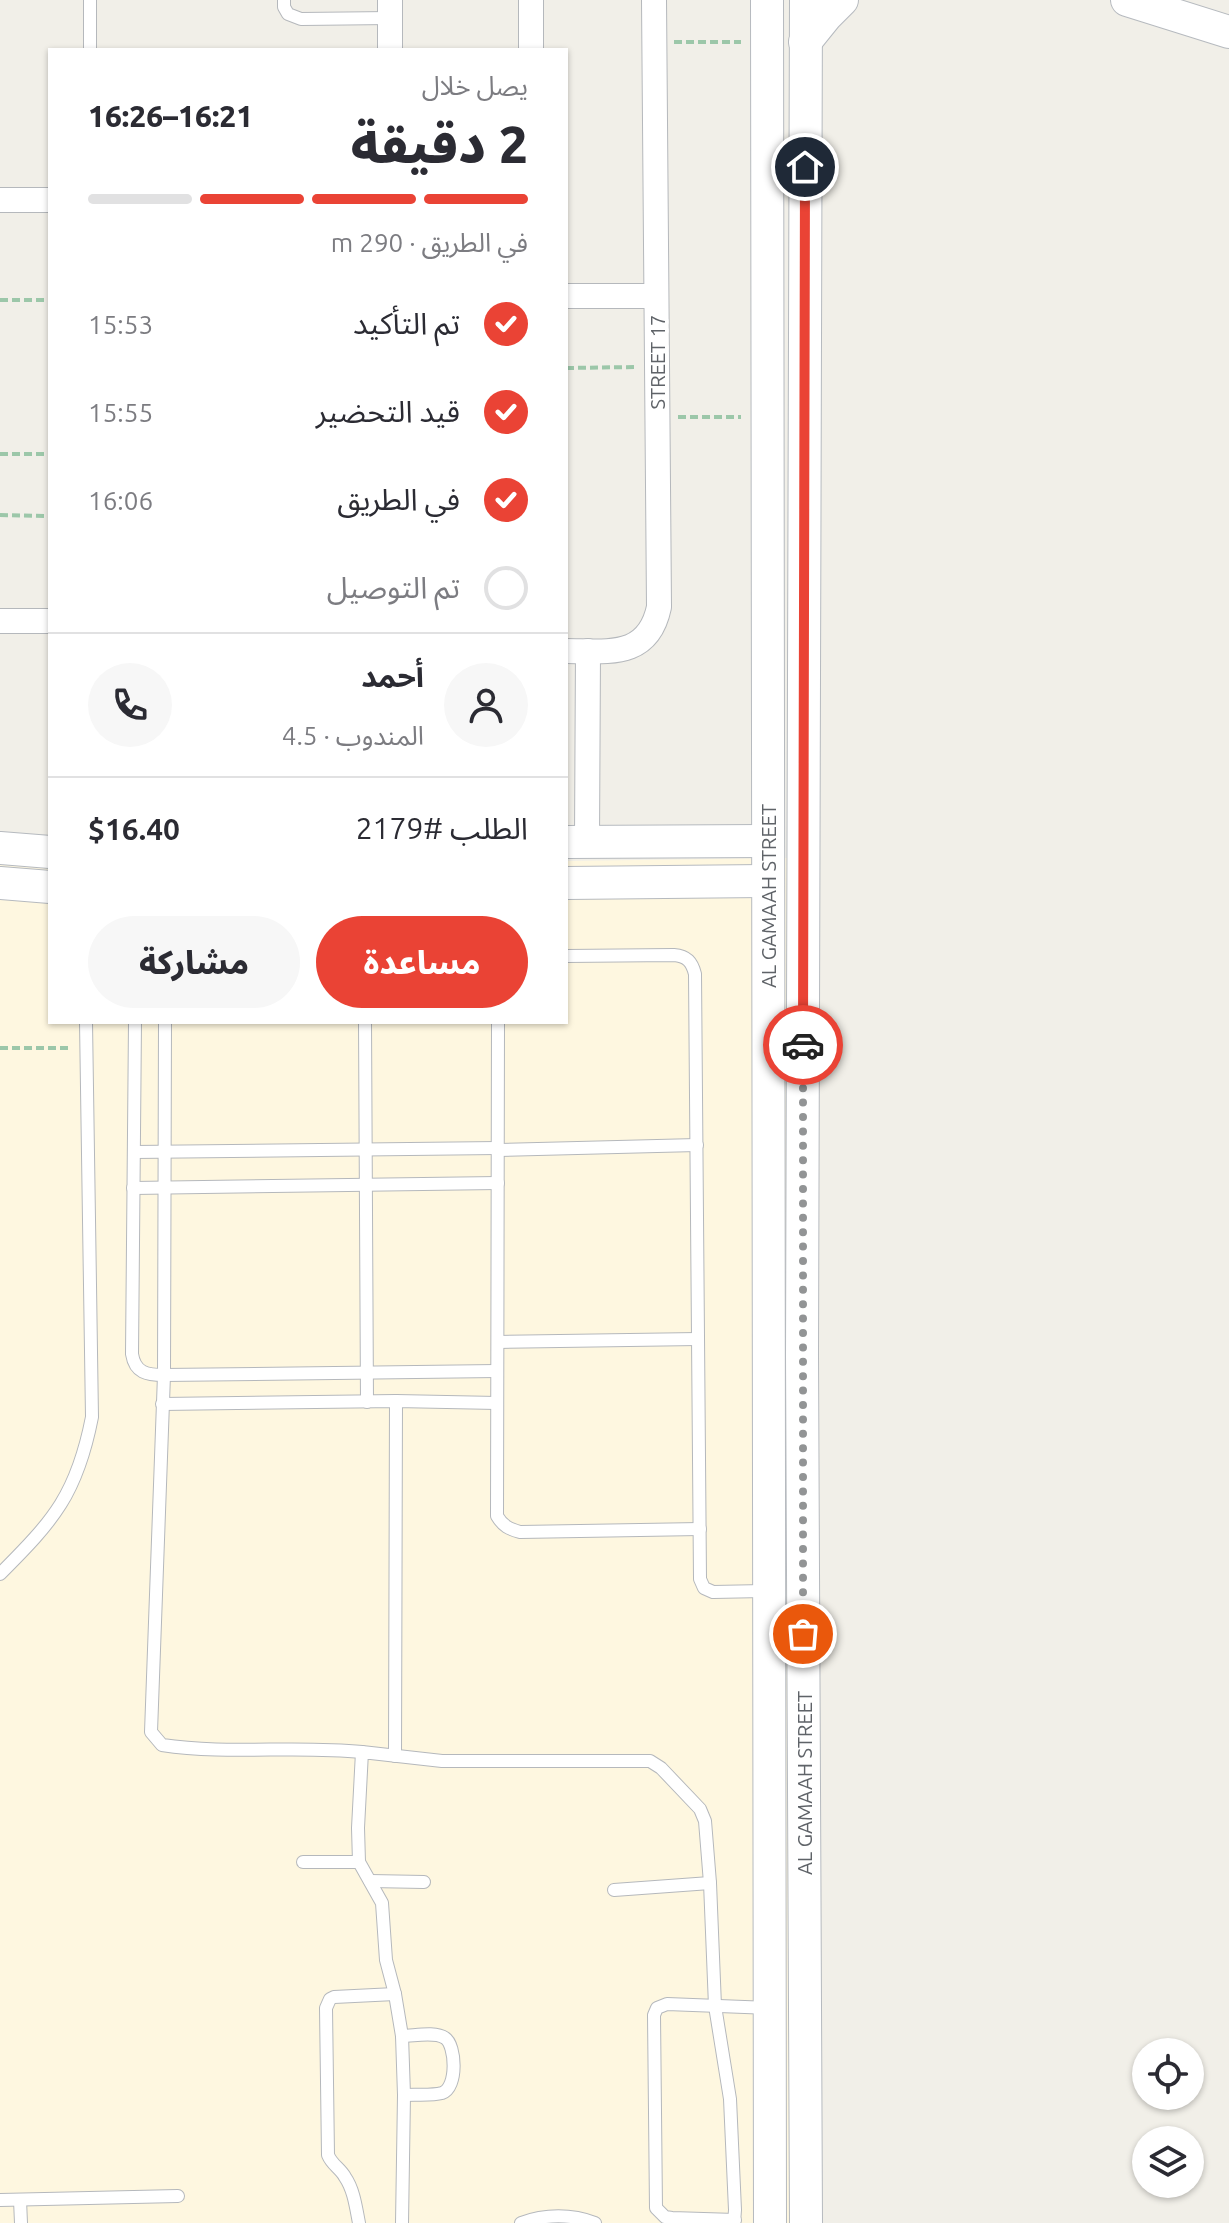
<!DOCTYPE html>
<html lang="ar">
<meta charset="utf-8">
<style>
:root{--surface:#fff;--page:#f7f7f7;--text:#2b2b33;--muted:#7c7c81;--line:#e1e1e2;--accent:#ea4335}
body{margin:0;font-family:Ubuntu,"Noto Sans Arabic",sans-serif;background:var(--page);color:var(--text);direction:rtl;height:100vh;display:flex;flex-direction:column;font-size:30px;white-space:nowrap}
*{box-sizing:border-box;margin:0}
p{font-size:26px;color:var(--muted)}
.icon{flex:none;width:44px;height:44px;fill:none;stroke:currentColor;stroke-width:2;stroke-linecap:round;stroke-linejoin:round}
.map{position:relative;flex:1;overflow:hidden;direction:ltr}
.details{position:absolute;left:48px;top:48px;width:520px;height:976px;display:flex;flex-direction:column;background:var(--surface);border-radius:0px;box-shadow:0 2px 6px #0004;direction:rtl}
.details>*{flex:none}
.fabs{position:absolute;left:1132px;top:2038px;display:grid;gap:16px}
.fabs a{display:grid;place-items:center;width:72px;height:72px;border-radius:50%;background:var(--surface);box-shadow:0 2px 6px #0004;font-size:40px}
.pin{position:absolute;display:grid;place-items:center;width:68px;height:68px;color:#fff;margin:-34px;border:4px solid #fff;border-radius:50%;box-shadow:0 2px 8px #0007}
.courier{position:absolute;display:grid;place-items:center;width:80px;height:80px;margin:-40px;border:6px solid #ea4335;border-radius:50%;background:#fff;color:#222;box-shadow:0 2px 10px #0007}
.headline em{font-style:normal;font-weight:800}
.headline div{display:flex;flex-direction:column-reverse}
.headline{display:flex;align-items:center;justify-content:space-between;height:136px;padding:0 40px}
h1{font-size:52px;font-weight:800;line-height:60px}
.bar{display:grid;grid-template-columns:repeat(4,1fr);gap:12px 8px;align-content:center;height:96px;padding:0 40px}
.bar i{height:10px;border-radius:6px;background:var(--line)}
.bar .on{background:var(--accent)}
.bar p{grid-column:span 4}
.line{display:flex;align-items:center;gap:20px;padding:0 40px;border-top:2px solid var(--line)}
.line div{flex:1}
.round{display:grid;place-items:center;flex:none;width:84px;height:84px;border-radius:42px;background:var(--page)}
ol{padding:0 40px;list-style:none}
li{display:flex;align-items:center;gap:24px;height:88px}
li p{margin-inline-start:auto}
li .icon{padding:8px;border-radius:50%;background:var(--accent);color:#fff;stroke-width:4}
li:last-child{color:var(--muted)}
li i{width:44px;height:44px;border:4px solid var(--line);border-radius:50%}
.cta{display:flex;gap:16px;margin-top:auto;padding:16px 40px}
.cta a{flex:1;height:92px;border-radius:48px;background:var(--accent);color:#fff;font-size:32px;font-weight:800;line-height:92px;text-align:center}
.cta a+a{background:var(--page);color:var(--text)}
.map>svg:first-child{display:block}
.commercial{fill:#fef7e0}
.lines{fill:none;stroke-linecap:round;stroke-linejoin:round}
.lane-casing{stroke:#b5b8bc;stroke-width:14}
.street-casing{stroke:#b5b8bc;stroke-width:26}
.secondary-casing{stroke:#b6babf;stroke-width:34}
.path{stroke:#9cc7a9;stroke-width:4;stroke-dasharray:8 4;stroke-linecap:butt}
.lane{stroke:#fff;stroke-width:12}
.street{stroke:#fff;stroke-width:24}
.secondary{stroke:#fff;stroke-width:32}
.done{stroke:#929495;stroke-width:8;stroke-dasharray:0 14.4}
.route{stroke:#ea4335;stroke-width:10}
.labels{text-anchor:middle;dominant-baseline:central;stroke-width:7;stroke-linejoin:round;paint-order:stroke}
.street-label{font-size:20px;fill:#5f6368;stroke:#fff}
</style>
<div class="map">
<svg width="1229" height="2223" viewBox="0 0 1229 2223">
<rect width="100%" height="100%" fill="#f1efe8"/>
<path class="commercial" d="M788 858 796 2223H0V865L50 866V1022H566V861Z"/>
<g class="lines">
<g class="lane-casing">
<g id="lane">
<path d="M90 0V50"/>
<path d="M284 0V7L288 14 301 19 390 18"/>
<path d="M566 956 674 955C687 956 692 962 695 974L700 1579 704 1588 713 1592 769 1591"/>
<path d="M135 1022 132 1354C135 1373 147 1375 164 1375L497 1371"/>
<path d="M165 1022 164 1375 151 1732 162 1745C228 1755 296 1745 362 1752"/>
<path d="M365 1022 367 1402"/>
<path d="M498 1022 497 1516C503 1526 509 1529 520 1532L700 1529"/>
<path d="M498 1150 697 1145"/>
<path d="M134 1152 498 1148"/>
<path d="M133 1188 498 1183"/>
<path d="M498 1342 698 1339"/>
<path d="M162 1404 396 1401 497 1403"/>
<path d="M0 1574C54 1520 77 1494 92 1417L86 1022"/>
<path d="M395 1756 396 1401"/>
<path d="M303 1862H359"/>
<path d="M370 1881 424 1882"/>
<path d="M614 1890 710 1883"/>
<path d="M402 2036C414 2036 435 2031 445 2038 456 2045 458 2088 442 2093 431 2096 416 2094 404 2095"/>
<path d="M0 2200 178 2196"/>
<path d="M20 2200 21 2223"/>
<path d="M735 2220 672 2218 665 2217 656 2208 654 2015 657 2008 667 2004 769 2008"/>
<path d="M359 2223C356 2208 354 2190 345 2177 340 2168 332 2165 328 2155L326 2008 330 1999 334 1997 395 1994"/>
<path d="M402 2223 404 2095 402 2036 395 1994 386 1960 382 1903 359 1862 358 1828 362 1752 442 1761H650L661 1768 700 1809 705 1821 710 1883 715 2006 730 2099 735 2210 734 2223"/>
<path d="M521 2223C545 2214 572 2214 595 2223"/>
</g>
</g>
<g class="street-casing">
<g id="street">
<path d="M390 50V0"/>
<path d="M531 50V0"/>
<path d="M0 200H50"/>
<path d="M566 296H656"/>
<path d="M0 621H50"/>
<path d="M566 651C608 651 648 659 659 607L654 0"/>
<path d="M587 841 588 651"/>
</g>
</g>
<g class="secondary-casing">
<g id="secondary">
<path d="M767 0 770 2223"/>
<path d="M1127 0 1229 32"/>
<path d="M805 42 826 16 842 0"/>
<path d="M566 842 768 841"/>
<path d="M0 848 50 852"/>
<path d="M0 883 50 887"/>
<path d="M566 883 768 881"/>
<path d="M806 2223 802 1355 806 0"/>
</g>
</g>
<g class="path">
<path d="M674 42H741"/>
<path d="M0 300H50"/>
<path d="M566 368 636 367"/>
<path d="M678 417H741"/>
<path d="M0 454H50"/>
<path d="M0 515 50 516"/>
<path d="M0 1048H72"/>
</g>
<use href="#lane" class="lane"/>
<use href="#street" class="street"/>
<use href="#secondary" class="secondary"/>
</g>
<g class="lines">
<path class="done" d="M803 1045V1634"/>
<path class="route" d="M803 1045 805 167"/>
</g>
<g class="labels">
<g class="street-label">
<text transform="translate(657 362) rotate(-90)">STREET 17</text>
<text transform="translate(768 896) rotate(-90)">AL GAMAAH STREET</text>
<text transform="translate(804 1783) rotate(-90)">AL GAMAAH STREET</text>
</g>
</g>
</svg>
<div class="fabs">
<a><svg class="icon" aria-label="locate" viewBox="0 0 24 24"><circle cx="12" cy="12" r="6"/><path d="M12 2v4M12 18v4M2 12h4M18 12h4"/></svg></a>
<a><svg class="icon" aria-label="layers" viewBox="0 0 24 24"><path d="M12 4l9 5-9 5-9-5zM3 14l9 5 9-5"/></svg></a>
</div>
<div class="pin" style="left:803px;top:1634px;background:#ea580c"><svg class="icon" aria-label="bag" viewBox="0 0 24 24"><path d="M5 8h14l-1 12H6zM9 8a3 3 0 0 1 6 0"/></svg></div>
<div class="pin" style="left:805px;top:167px;background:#1f2937"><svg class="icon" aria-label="home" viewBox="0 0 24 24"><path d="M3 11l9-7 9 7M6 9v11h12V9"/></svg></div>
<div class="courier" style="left:803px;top:1045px"><svg class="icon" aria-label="car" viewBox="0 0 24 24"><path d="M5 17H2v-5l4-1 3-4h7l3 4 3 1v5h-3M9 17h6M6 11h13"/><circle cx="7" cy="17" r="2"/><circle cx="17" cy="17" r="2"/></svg></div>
<section class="details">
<div class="headline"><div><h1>2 دقيقة</h1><p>يصل خلال</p></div><em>16:21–16:26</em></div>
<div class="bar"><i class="on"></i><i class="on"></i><i class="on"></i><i></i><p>في الطريق · 290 m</p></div>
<ol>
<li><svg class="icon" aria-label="check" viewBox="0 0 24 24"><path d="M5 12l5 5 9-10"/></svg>تم التأكيد<p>15:53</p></li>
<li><svg class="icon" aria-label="check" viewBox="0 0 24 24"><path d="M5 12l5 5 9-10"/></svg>قيد التحضير<p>15:55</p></li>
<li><svg class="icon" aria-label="check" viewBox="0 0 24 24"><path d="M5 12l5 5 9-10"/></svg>في الطريق<p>16:06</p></li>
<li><i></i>تم التوصيل</li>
</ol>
<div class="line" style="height:144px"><a class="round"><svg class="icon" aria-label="person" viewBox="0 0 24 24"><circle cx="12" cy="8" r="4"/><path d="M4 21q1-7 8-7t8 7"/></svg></a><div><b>أحمد</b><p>المندوب · 4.5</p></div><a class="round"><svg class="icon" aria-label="phone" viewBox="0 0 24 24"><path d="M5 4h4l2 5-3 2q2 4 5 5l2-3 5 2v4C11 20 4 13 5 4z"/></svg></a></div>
<div class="line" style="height:104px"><div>الطلب #2179</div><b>$16.40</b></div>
<div class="cta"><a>مساعدة</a><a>مشاركة</a></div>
</section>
</div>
